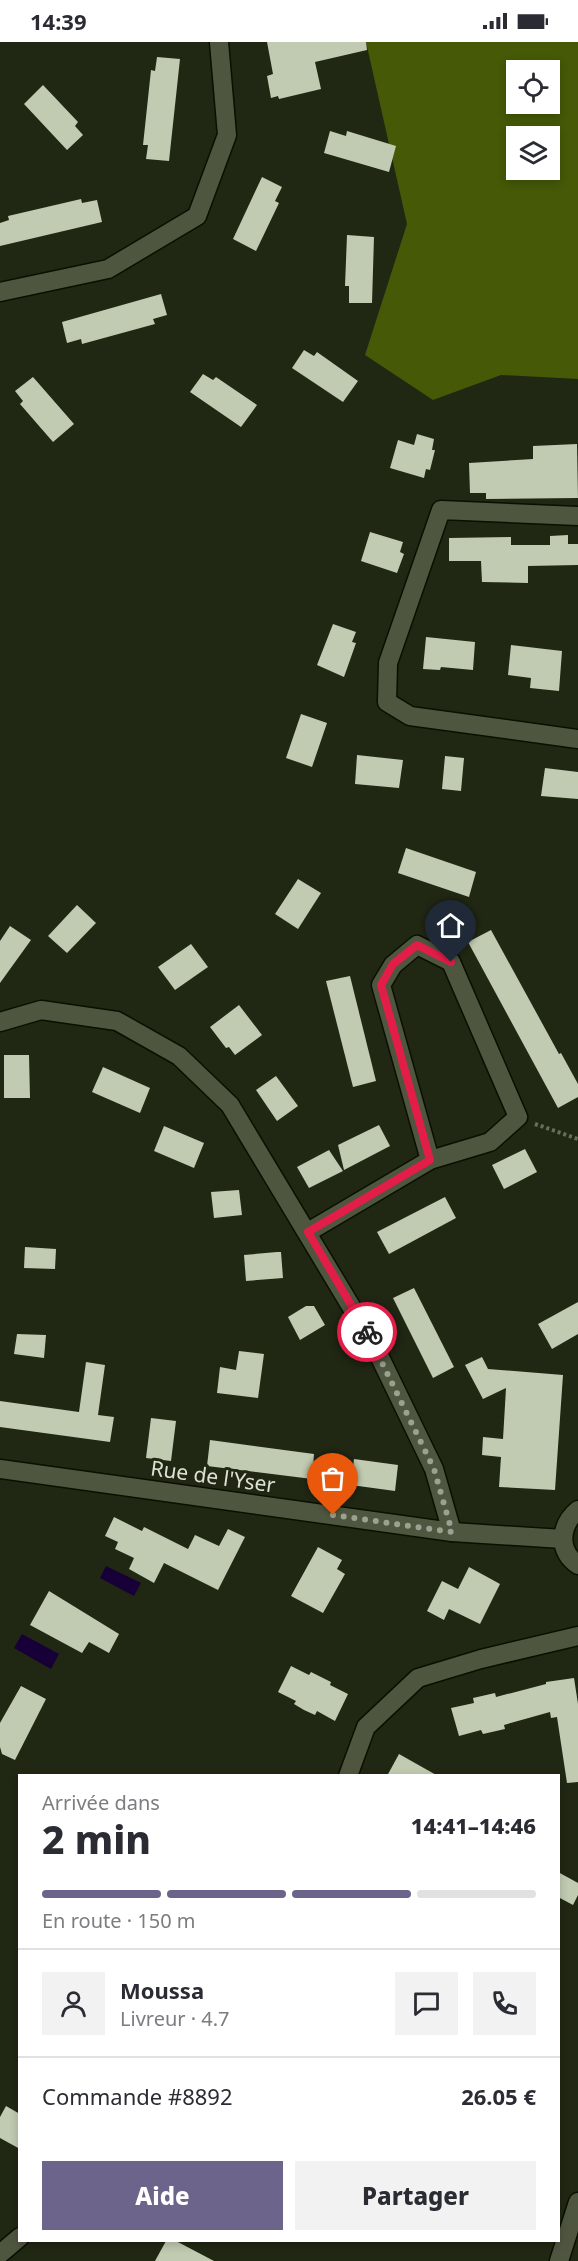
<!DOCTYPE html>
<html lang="fr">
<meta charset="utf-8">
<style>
:root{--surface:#fff;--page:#f2f2f3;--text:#2b2b33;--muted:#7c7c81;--line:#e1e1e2;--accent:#6c648b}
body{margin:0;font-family:"Noto Sans",sans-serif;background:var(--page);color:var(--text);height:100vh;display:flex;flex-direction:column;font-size:22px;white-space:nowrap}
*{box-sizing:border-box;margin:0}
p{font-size:20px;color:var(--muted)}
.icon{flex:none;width:33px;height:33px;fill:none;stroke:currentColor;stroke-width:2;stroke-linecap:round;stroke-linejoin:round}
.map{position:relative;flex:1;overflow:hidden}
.sheet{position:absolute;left:18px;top:1732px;width:542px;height:468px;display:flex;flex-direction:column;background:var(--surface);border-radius:0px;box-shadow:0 3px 9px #0003}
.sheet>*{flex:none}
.controls{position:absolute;left:506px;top:18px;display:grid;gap:12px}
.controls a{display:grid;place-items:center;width:54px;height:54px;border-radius:0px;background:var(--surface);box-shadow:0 3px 9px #0003;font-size:30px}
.pin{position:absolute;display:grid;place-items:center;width:51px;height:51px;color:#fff;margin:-62px -26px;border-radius:50% 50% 50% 0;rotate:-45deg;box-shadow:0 0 6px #0007}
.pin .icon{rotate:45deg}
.courier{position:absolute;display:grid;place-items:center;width:60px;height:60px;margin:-30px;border:4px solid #e11d48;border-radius:50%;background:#fff;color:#222;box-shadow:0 2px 8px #0007}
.head em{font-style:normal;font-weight:800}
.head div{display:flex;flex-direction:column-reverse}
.head{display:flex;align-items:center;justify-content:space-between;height:102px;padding:0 24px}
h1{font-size:39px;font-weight:800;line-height:45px}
.bar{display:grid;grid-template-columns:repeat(4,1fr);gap:9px 6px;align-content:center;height:72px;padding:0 24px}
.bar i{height:8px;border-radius:4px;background:var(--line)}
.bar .on{background:var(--accent)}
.bar p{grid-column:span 4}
.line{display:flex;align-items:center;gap:15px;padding:0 24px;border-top:2px solid var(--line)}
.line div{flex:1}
.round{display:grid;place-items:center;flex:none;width:63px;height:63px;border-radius:0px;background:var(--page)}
.button{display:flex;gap:12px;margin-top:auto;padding:12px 24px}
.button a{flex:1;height:69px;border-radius:0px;background:var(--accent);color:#fff;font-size:24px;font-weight:800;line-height:69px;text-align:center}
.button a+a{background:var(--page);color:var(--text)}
.status{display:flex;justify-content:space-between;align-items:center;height:42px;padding:0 30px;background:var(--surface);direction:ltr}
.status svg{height:16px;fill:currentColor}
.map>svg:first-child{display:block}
.forest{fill:#455907;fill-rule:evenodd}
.water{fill:#160037}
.building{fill:#c1cbb1}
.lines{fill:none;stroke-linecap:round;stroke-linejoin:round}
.street-casing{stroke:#0a1001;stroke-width:21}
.secondary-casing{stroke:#0a1001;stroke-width:21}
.path{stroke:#696f5e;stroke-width:4;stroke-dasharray:3 3;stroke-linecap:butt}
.street{stroke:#4f5640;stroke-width:18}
.secondary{stroke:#4f5640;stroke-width:18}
.done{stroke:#9ba191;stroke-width:6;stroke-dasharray:0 10.8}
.route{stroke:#e11d48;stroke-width:8}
.labels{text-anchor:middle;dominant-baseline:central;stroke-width:6;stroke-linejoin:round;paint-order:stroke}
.street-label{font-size:21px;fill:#dde2d5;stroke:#202713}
</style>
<div class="status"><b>14:39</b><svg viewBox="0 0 49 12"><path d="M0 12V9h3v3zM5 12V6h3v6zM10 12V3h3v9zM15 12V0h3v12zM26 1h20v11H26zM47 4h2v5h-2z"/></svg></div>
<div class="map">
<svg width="578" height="2219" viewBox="0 0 578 2219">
<rect width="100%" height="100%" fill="#202713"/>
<path class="forest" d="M366 0H578V337L501 333 433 358 365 313 407 182ZM516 28H549V62H516ZM516 94H549V128H516Z"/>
<g class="water">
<path d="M106 1524 141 1541 134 1554 100 1536Z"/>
<path d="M22 1592 59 1612 51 1627 14 1606Z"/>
</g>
<g class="building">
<path d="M267 0H366L367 8 315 20 321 47 279 57 278 54 271 56 267 34 273 32Z"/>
<path d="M157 15 180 17 169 119 146 117 148 103H143L151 28 155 29Z"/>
<path d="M43 43 78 80 75 84 83 93 67 108 24 62Z"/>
<path d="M330 89 346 94 347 89 396 104 389 130 324 111Z"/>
<path d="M262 135 282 145 275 159 279 161 256 209 233 197Z"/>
<path d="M81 157 82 161 97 158 102 180 0 204V181L9 178 8 174Z"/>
<path d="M347 193 374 195 372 261H349V244H345Z"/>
<path d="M161 252 167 273 153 277 155 282 82 302 81 297 67 301 62 280Z"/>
<path d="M304 308 314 314 317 310 358 339 343 360 292 326Z"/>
<path d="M203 332 213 338 216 335 257 363 241 385 190 350Z"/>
<path d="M33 335 74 382 53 400 20 362 23 359 15 349Z"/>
<path d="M417 392 434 397 432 408H435L430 428 426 427 424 436 390 426 398 398 414 403Z"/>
<path d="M577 402 578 456 486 457V451H470L469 421 533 417V404Z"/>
<path d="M370 490 403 500 400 510 404 512 397 531 361 519Z"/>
<path d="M568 493V502H578V523L528 524V541L482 540 481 519H449V496L511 495V503H550V494Z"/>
<path d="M333 582 356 590 352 600 356 601 344 635 317 623Z"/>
<path d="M426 595 475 600 473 628 441 625 440 628 423 627Z"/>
<path d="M511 603 562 609 559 649 530 646 531 636 508 633Z"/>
<path d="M301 672 327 681 312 725 286 716Z"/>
<path d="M357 713 403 718 399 746 355 742Z"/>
<path d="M445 714 464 716 461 749 442 747Z"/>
<path d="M545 726 578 730V757L541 754Z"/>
<path d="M406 806 476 830 469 855 398 831Z"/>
<path d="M298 837 321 851 298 887 275 872Z"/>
<path d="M77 863 96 881 67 911 48 894Z"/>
<path d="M10 884 31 898 0 941V899Z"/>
<path d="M491 888 559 1012 561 1011 578 1042V1055L558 1066 468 900Z"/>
<path d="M191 902 208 925 175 948 158 925Z"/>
<path d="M350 934 376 1039 353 1045 326 939Z"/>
<path d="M239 963 262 993 235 1013 229 1005 226 1006 210 985Z"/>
<path d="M4 1013H29L30 1056H4Z"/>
<path d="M103 1025 150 1046 140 1071 92 1050Z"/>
<path d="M276 1034 298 1064 277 1079 256 1048Z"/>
<path d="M379 1083 390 1104 344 1128 338 1103Z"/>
<path d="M164 1084 204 1101 194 1126 154 1109Z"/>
<path d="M525 1107 537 1130 504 1147 492 1123Z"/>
<path d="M329 1108 343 1129 309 1146 297 1125Z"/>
<path d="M239 1148 242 1173 214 1176 211 1150Z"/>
<path d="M445 1155 456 1176 389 1212 377 1190Z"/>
<path d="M25 1205 56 1207 55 1227 24 1226Z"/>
<path d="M277 1210H281L283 1236 246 1239 244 1213Z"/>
<path d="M414 1246 454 1325 433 1336 393 1256Z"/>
<path d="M578 1260V1292L552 1307 538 1282Z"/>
<path d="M306 1264H314L325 1283 300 1298 288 1275Z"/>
<path d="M17 1292 46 1293 44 1316 14 1312Z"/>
<path d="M239 1309 264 1312 258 1356 217 1351 220 1325 236 1328Z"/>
<path d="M482 1315 488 1327 563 1333 555 1448 499 1445 501 1415 482 1413 483 1395 503 1397 506 1346 483 1357 465 1323Z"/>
<path d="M86 1320 105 1323 98 1373 114 1375 110 1400 0 1385V1359L79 1370Z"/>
<path d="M151 1376 176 1379 171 1419 146 1416Z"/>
<path d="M210 1398 314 1412 312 1437 207 1424Z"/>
<path d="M354 1417 398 1423 395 1449 351 1443Z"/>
<path d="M114 1475 142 1489 144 1485 188 1507 195 1493 219 1504 228 1487 245 1495 218 1548 164 1521 154 1541 129 1527 134 1516 115 1507 118 1500 105 1494Z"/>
<path d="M318 1505 342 1518 337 1527 345 1532 323 1571 291 1554Z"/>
<path d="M469 1525 500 1542 480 1582 449 1567 444 1578 427 1569 442 1539 458 1547Z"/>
<path d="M49 1549 119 1592 109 1611 89 1600 82 1611 30 1583Z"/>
<path d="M291 1624 309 1633 311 1630 331 1640 330 1643 348 1652 335 1679 317 1669 315 1673 304 1668 294 1662 296 1659 278 1650Z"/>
<path d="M574 1636 578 1662V1740L567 1741 557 1675 551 1676 550 1670 504 1683 505 1687 483 1692 481 1688 459 1694 451 1666 474 1661 473 1656 495 1651 496 1655 546 1642V1640Z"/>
<path d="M21 1644 46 1657 15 1718 2 1712 0 1705V1681Z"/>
<path d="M399 1712 438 1734H387Z"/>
<path d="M558 1830 578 1841V1853L573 1863 558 1855Z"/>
<path d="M6 2064 20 2072V2107L0 2096V2075Z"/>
<path d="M166 2199H176L214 2219H155Z"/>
</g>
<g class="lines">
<g class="street-casing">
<g id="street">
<path d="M0 250 108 227 197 174 227 93 219 0"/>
<path d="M578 474 441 468 388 621 387 660 410 674 578 697"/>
<path d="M0 980 41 968 117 979 179 1014 230 1063 373 1301 434 1427 452 1490"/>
<path d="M308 1190 430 1118 381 943 393 923 417 903 451 920 518 1075 490 1100 430 1118"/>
<path d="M0 1427 452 1490 563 1497"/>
<path d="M348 1734 366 1685 418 1636 481 1617 578 1594"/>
<path d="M0 2212 20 2195"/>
</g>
</g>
<g class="secondary-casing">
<g id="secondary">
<path d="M578 1468C560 1483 557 1508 578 1523"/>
<path d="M559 2219 578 2160"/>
</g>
</g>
<path class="path" d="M535 1082 578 1097"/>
<use href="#street" class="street"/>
<use href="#secondary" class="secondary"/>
</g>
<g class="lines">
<path class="done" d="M333 1473 452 1490 434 1427 367 1290"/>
<path class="route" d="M367 1290 308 1190 430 1118 381 943 393 922 417 903 451 920"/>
</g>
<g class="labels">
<g class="street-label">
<text transform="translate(213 1434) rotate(8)">Rue de l'Yser</text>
</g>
</g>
</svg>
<div class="controls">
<a><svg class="icon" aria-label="locate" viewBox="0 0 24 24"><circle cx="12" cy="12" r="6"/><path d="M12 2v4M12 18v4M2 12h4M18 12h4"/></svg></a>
<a><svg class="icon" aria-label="layers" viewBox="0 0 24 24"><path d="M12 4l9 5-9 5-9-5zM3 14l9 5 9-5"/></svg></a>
</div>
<div class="pin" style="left:333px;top:1473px;background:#ea580c"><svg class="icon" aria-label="bag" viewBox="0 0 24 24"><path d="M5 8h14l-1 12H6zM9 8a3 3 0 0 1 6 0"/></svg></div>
<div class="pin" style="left:451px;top:920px;background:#1f2937"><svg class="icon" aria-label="home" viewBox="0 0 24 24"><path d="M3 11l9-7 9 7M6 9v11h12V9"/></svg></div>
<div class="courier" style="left:367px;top:1290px"><svg class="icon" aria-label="bike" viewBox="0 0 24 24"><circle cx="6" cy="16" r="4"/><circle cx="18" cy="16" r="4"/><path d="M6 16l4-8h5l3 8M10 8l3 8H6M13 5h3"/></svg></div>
<section class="sheet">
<div class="head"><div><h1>2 min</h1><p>Arrivée dans</p></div><em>14:41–14:46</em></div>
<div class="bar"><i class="on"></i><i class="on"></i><i class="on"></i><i></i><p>En route · 150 m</p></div>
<div class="line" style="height:108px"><a class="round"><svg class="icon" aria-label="person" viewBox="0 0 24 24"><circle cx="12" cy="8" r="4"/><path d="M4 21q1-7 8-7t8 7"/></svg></a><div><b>Moussa</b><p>Livreur · 4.7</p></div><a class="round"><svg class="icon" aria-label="chat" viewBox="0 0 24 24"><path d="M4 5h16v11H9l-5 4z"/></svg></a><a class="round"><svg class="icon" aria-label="phone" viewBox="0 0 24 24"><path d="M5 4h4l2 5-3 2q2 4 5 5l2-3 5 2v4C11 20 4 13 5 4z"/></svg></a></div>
<div class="line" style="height:78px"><div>Commande #8892</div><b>26.05 €</b></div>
<div class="button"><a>Aide</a><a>Partager</a></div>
</section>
</div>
